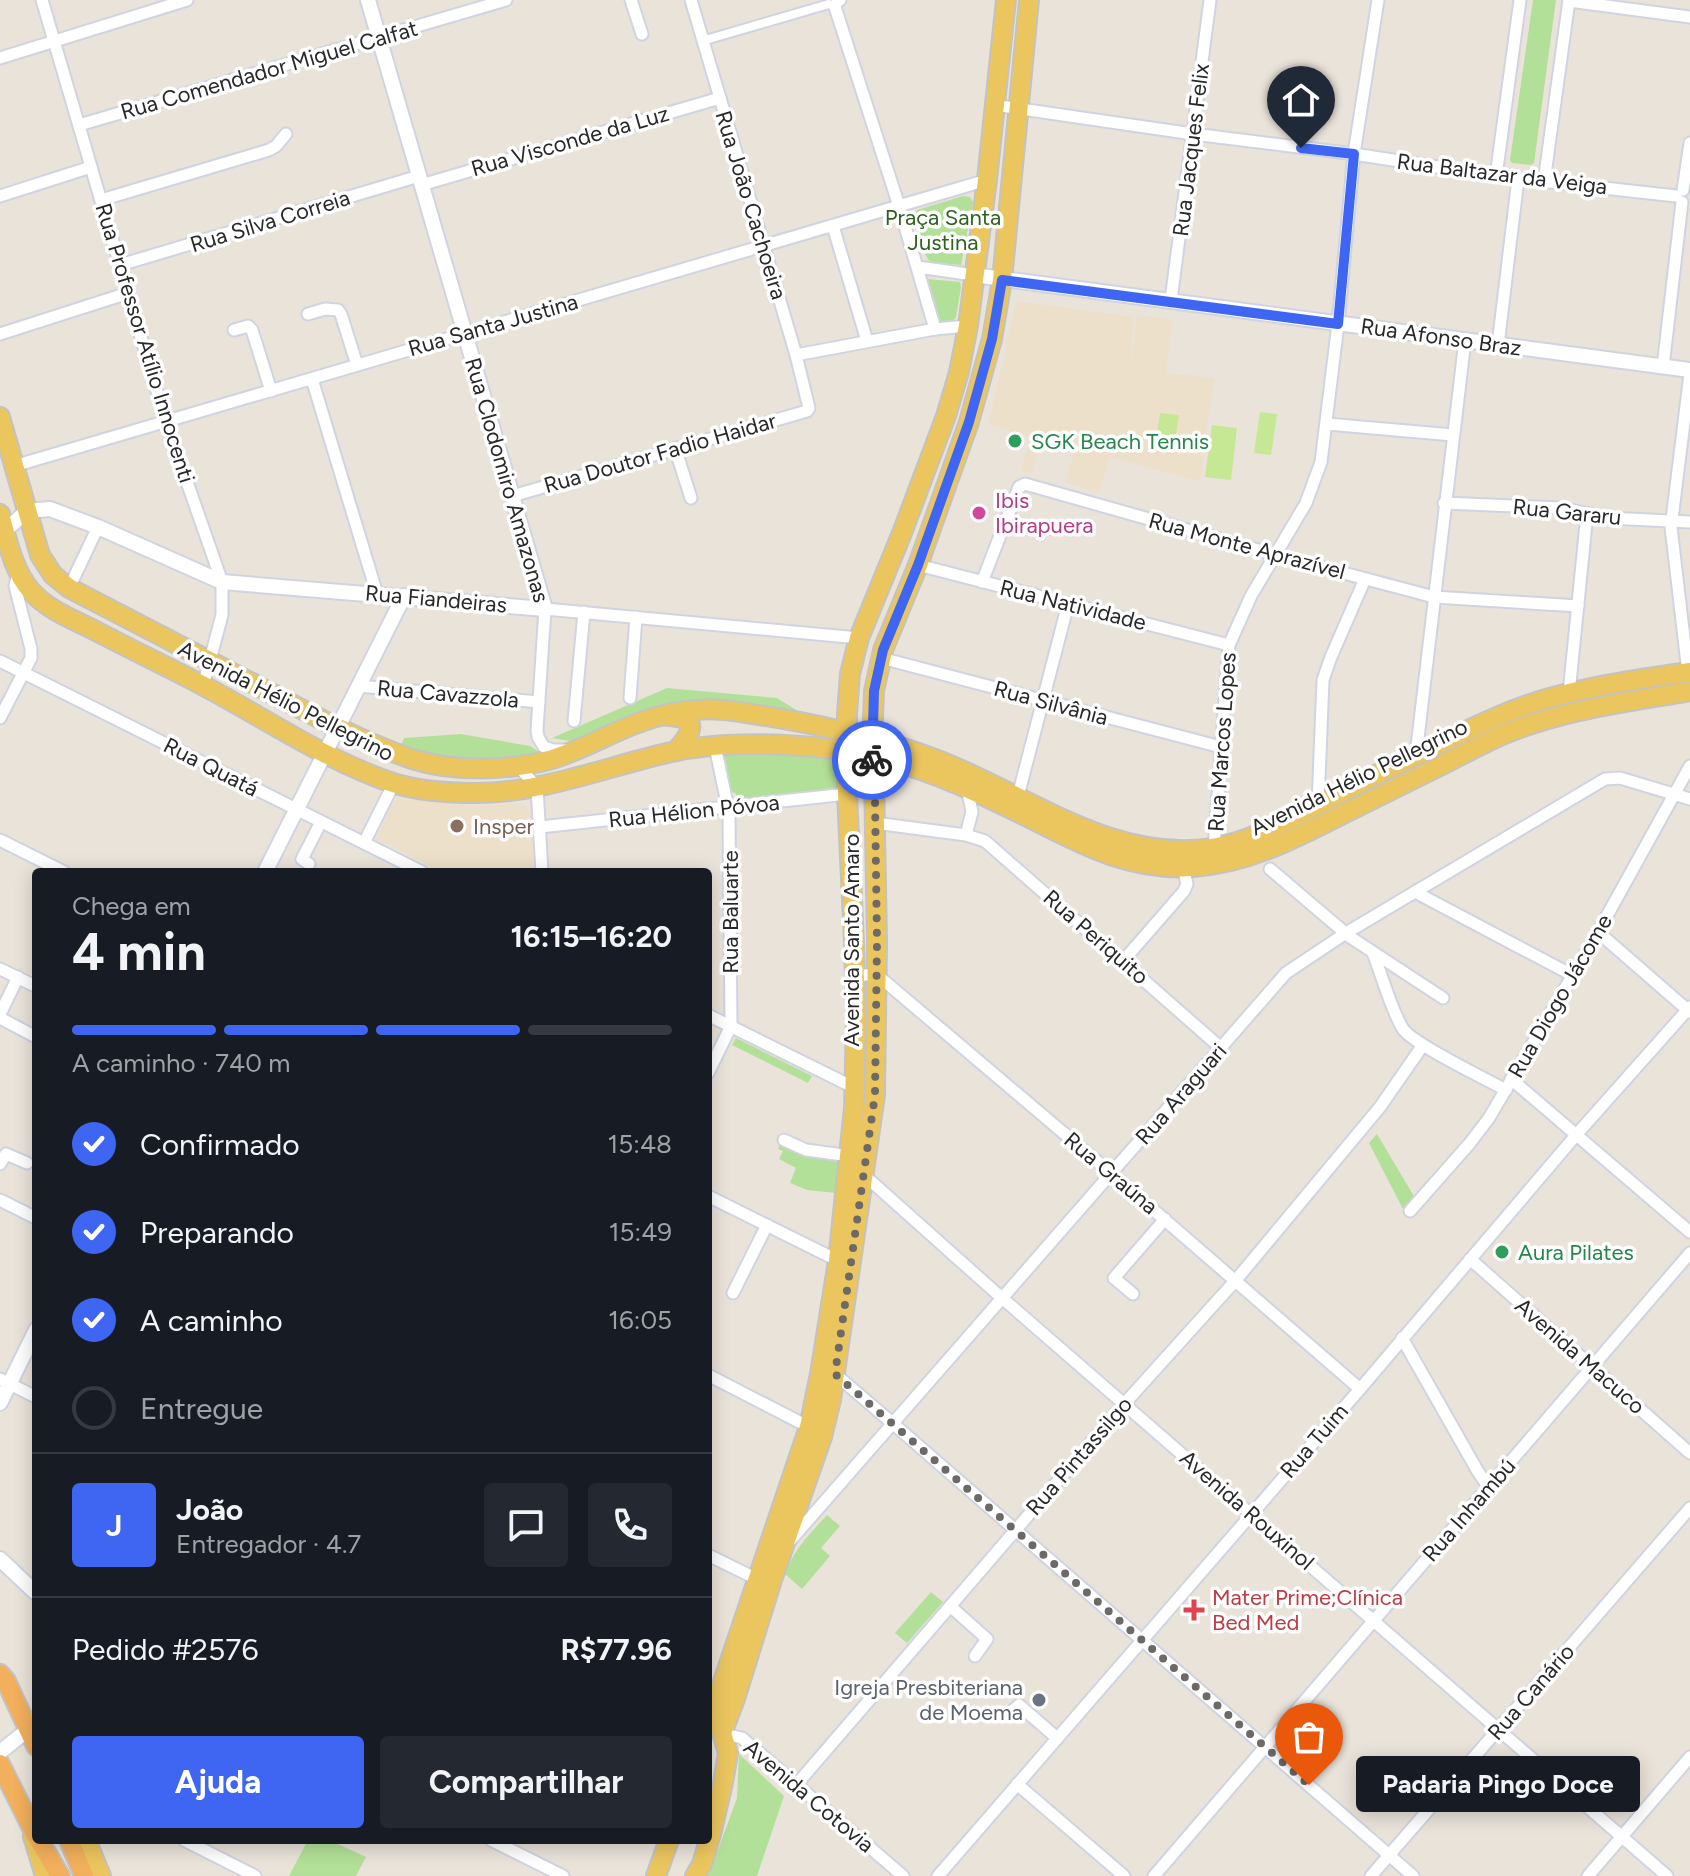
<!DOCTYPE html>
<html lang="pt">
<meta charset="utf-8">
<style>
:root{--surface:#171b24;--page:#242831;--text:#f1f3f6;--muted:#9ea1a6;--line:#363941;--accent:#3f66f3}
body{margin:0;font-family:Figtree,sans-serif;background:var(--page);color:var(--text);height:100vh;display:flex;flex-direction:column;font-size:30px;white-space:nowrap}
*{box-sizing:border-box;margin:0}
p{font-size:26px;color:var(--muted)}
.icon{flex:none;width:44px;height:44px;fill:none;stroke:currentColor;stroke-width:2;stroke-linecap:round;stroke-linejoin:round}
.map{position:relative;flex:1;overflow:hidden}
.sheet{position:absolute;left:32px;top:868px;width:680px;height:976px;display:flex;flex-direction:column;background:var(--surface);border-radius:8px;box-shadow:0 4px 20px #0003}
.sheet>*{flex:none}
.pin{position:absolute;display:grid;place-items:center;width:68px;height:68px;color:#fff;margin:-82px -34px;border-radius:50% 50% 50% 0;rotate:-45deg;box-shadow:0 0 8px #0007}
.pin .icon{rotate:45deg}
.courier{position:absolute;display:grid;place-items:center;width:80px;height:80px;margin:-40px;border:6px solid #3f66f3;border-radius:50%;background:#fff;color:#222;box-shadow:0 2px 10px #0007}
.bubble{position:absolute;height:56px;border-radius:8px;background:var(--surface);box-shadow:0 4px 20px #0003;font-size:26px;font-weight:700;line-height:56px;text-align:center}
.headline em{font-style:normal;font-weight:700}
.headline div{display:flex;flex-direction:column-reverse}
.headline{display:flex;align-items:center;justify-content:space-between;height:136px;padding:0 40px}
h1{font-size:52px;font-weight:700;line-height:60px}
.bar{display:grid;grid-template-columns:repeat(4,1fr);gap:12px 8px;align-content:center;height:96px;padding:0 40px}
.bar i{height:10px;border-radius:6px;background:var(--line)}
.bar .current{background:var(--accent)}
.bar p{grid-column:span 4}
.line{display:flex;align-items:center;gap:20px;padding:0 40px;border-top:2px solid var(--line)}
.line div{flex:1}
.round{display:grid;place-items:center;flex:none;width:84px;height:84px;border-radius:8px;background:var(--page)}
ol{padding:0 40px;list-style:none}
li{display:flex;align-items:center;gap:24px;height:88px}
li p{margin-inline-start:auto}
li .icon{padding:8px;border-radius:50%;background:var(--accent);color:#fff;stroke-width:4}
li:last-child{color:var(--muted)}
li i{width:44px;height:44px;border:4px solid var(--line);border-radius:50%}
.primary-button{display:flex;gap:16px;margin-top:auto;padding:16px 40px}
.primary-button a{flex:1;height:92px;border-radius:8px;background:var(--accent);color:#fff;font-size:32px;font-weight:700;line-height:92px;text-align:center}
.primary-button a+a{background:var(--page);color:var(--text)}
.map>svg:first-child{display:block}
.education{fill:#ece0ca}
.green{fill:#b3e098}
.pitch{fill:#c6e794}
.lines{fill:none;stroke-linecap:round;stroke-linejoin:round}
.pedestrian-casing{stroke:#d0d4e1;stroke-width:12}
.minor-casing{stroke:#d0d4e1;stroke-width:15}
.tertiary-casing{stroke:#d0d4e1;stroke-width:18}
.primary-casing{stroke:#c3c3c3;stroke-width:22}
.trunk-casing{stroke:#c3c3c3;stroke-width:22}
.pedestrian{stroke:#fff;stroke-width:8}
.minor{stroke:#fff;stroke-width:11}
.tertiary{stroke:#fff;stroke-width:14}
.primary{stroke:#ebc65f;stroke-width:18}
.trunk{stroke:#f2af5c;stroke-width:18}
.done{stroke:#6c6966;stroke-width:8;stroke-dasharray:0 14.4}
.route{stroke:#3f66f3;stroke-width:10}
.leisure-dot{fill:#2e9e5b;stroke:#fff;stroke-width:3}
.hotel-dot{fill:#d1479c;stroke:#fff;stroke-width:3}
.education-dot{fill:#8d6e63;stroke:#fff;stroke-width:3}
.health-dot{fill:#e0444e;stroke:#fff;stroke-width:3}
.worship-dot{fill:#6b7280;stroke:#fff;stroke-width:3}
.labels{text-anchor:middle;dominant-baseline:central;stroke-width:7;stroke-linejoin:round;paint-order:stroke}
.street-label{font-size:22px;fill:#282828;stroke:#fff}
.park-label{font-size:22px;fill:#2d621c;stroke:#fff}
.leisure-label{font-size:22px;fill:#27864d;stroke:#fff;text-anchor:start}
.hotel-label{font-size:22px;fill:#b23c85;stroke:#fff;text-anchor:start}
.education-label{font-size:22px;fill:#785e54;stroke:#fff;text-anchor:start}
.health-label{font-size:22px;fill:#be3a42;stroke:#fff;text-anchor:start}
.worship-label{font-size:22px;fill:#5b616d;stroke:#fff;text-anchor:end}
</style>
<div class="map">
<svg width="1690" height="1876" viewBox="0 0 1690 1876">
<rect width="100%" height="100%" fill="#eae3da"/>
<g class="education">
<path d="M1016 301 1134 317 1128 384 1137 315 1172 319 1166 373 1214 378 1200 481 1110 457 1099 492 1066 482 1075 448 1041 439 1032 473 1021 470 1031 437 989 424Z"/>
<path d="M400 799 477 806 517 803 526 806 531 813 534 872H443L376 839 394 801Z"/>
</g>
<g class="green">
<path d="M1533 0H1556L1534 163 1531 165 1512 163 1510 160Z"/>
<path d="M963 196 970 197 973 202 961 265 930 262 925 254 914 219 917 210Z"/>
<path d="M928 279 960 282 961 287 956 317 953 321 942 324 940 321Z"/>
<path d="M667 688 777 698 806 716 730 704 576 742 552 738Z"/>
<path d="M461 734 530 746 544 755 458 763 399 751 404 738Z"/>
<path d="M737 750 841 757V784L835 796 739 800 736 794 731 791 720 752Z"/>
<path d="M736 1038 812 1076 808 1083 732 1045Z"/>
<path d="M1377 1134 1415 1198 1404 1211 1369 1143Z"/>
<path d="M780 1144 807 1154 845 1158 836 1193 807 1190 790 1183 796 1168 779 1159 783 1151 778 1149Z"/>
<path d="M827 1515 840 1526 821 1548 830 1556 802 1589 785 1574C793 1550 811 1533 827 1515Z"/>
<path d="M931 1592 943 1602 907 1643 895 1633Z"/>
<path d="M739 1754 784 1796 757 1876H706L714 1861 737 1798Z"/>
<path d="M308 1840H329L366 1857 356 1876H289Z"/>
</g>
<g class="pitch">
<path d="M1260 412 1277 414 1271 455 1254 453Z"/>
<path d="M1160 413 1179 415 1173 452 1155 449Z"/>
<path d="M1212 425 1237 428 1231 480 1205 477Z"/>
</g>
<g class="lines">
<g class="pedestrian-casing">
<path id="pedestrian" d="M702 41 829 4 835 7"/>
</g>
<g class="minor-casing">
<g id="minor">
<path d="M42 0 166 422 222 582V615L203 686"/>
<path d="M631 0 642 34"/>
<path d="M840 0 837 2 835 7 899 206 935 329"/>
<path d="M1569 1 1690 17"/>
<path d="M0 58 187 0"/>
<path d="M994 105 1193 134 1354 154 1496 176 1676 196"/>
<path d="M79 125 506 0"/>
<path d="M1496 176 1520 0"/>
<path d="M1544 182 1569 0"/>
<path d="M421 185 720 98"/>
<path d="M1683 190 1690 143"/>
<path d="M0 196 91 167"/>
<path d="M101 200 269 150 276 146 286 134"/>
<path d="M833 226 867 341"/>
<path d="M120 265 419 176"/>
<path d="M918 267 974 275"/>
<path d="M1171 300 1210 0"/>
<path d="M308 314 325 309 338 310 341 314 357 365"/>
<path d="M234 330 248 326 252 330 271 391"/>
<path d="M0 334 128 293"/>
<path d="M1498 345 1518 179"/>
<path d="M796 355 935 329 968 326"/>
<path d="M1663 367 1682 202"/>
<path d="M312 379 377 594"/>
<path d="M1327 424 1453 435"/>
<path d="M675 448 691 498"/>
<path d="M14 466 987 180"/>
<path d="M512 496 807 411 809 408 796 355 691 0"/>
<path d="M1444 503 1561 508 1609 518 1690 522"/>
<path d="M918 565 1229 645"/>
<path d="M982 582 1019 487 1025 484 1276 555 1434 597 1578 606"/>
<path d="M69 588 98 527"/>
<path d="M881 658 1221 747"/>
<path d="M0 661 422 872"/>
<path d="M1688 672 1671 527 1690 374"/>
<path d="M358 686 539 702"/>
<path d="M1569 693 1587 514"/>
<path d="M630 698 636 617"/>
<path d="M0 718 31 658V649L15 586 18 571"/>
<path d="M574 721 584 612"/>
<path d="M567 750H553L544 747 538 737 537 730 545 609 859 638"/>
<path d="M1416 755 1465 340"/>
<path d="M518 766 537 787 542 872"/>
<path d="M1018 796 1068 604"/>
<path d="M1318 804 1323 680 1331 657 1365 579"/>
<path d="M875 823 966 835 985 841 1221 1048"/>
<path d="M540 827 847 794"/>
<path d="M966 835 972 812 967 788"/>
<path d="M0 840 64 872"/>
<path d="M364 843 394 783"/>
<path d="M1214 848 1229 645 1251 596 1306 503 1321 462 1338 324 1354 154 1378 0"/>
<path d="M309 864 302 859 321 822"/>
<path d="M1270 869 1350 937 1443 998"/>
<path d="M1415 892 1572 975"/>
<path d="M1598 932 1690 1012"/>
<path d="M1373 953C1382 975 1391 1010 1403 1029 1413 1044 1486 1079 1506 1090"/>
<path d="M1123 961 1184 891 1187 884 1183 867"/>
<path d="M0 969 35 986"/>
<path d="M854 976 876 974 1112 1174 1360 1389"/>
<path d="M0 1014 18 977"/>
<path d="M708 1015 855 1088"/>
<path d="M0 1018 36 1037"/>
<path d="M708 1073 731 1026 729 813 715 746"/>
<path d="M1511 1079 1690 1232"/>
<path d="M784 1140 806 1150 851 1156"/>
<path d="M0 1164 6 1154 27 1163"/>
<path d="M864 1175 994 1291 1667 1876"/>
<path d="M708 1196 843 1263"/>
<path d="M0 1200 36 1218"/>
<path d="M1410 1211 1470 1143 1489 1118 1598 932 1690 766"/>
<path d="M1470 1259 1690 1453"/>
<path d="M733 1293 767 1225"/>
<path d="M1133 1294 1114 1278 1165 1219"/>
<path d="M1402 1338 1477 1470 1489 1488"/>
<path d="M832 1374H835L897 1427 1413 1876"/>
<path d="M708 1375 809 1427"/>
<path d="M0 1379 36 1397"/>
<path d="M790 1541 1286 973 1346 933 1605 779 1620 778 1690 799"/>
<path d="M708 1555 757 1579H764"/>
<path d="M950 1606 987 1639 975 1656"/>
<path d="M1009 1714 1019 1705 1057 1738"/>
<path d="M720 1733 742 1738 903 1876"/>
<path d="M797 1784 1125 1403 1236 1280 1380 1107 1423 1045"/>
<path d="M1017 1784 1124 1876"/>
<path d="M184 1840 255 1876"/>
<path d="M491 1840 563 1876"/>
<path d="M938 1876 1360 1389 1577 1134 1690 1007"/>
<path d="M1154 1876 1690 1253"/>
<path d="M1371 1876 1690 1508"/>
<path d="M1588 1876 1690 1757"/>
</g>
</g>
<g class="tertiary-casing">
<g id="tertiary">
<path d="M974 275 1690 370"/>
<path d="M0 535 27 511 50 509 98 527 222 582 545 609 368 0"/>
<path d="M265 872 404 596"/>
<path d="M0 1403 36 1330"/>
<path d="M0 1559 36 1593"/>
<path d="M0 1752 29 1729 36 1720"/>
</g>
</g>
<g class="primary-casing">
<g id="primary">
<path d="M0 417 40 555 53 575 69 588C131 620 193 652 254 684 305 711 357 740 412 759 452 772 508 771 549 760 580 751 608 734 638 723 670 711 706 706 740 712 806 722 872 735 935 759 1024 792 1111 864 1212 848 1249 842 1283 823 1316 806 1350 788 1383 771 1417 755 1464 732 1511 707 1561 695 1604 684 1647 678 1690 672"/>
<path d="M0 514C7 539 13 571 31 591 48 610 72 619 94 630 130 649 166 666 202 685 265 718 325 760 393 783 418 791 449 793 476 793 541 793 603 768 667 753 723 740 786 743 843 750 897 758 952 780 1001 804 1065 834 1119 872 1193 867 1248 863 1294 839 1341 815 1375 798 1408 782 1442 765 1461 755 1480 745 1500 736 1560 710 1626 702 1690 691"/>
<path d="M668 716C701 718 692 732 676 751"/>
<path d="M708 1726 809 1427 820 1374 838 1261 854 1108 856 1021 854 942 847 794V714L850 674 859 638 902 533 946 416 959 372 968 326 987 180 1006 0"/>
<path d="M33 1836 45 1876"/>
<path d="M86 1840 101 1876"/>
<path d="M656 1876 669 1840"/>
<path d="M695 1876 702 1864 711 1834 723 1783 728 1753 722 1733 735 1699 772 1580 822 1437 831 1400 875 1095 877 942 874 775 872 745 874 691 883 650 918 565 969 422 992 339 1002 280 1029 0"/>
</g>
</g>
<g class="trunk-casing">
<g id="trunk">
<path d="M0 1674 6 1681 36 1746"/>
<path d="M0 1764 36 1836"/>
<path d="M39 1840 60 1876"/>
<path d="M69 1840 84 1876"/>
</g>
</g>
<use href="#pedestrian" class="pedestrian"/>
<use href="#minor" class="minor"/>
<use href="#tertiary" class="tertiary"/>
<use href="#primary" class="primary"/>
<use href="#trunk" class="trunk"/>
</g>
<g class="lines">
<path class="done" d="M872 760 875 799 877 942 875 1095 835 1374 1309 1785"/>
<path class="route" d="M872 760 874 691 883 650 918 565 969 422 992 339 1002 280 1338 324 1354 154 1301 148"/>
</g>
<g class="leisure-dot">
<circle cx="1015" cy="441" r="8"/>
<circle cx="1502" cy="1252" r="8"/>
</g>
<circle class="hotel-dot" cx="979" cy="513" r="8"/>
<circle class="education-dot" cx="457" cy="826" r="8"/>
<path class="health-dot" d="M1190 1598h8v8h8v8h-8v8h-8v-8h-8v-8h8z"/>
<circle class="worship-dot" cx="1039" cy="1700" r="8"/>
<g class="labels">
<g class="street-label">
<text transform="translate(269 70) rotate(-16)">Rua Comendador Miguel Calfat</text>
<text transform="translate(570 141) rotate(-16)">Rua Visconde da Luz</text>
<text transform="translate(1191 150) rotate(-83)">Rua Jacques Felix</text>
<text transform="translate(1502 174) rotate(7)">Rua Baltazar da Veiga</text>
<text transform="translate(751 205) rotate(73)">Rua João Cachoeira</text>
<text transform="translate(270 221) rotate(-17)">Rua Silva Correia</text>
<text transform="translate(493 325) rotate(-16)">Rua Santa Justina</text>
<text transform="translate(1441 337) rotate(8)">Rua Afonso Braz</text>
<text transform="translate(145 343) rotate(73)">Rua Professor Atílio Innocenti</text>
<text transform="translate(660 453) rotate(-16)">Rua Doutor Fadio Haidar</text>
<text transform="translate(507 480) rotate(74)">Rua Clodomiro Amazonas</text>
<text transform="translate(1567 512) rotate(6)">Rua Gararu</text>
<text transform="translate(1247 546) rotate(15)">Rua Monte Aprazível</text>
<text transform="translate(436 599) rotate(5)">Rua Fiandeiras</text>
<text transform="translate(1073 605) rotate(14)">Rua Natividade</text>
<text transform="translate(448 694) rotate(5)">Rua Cavazzola</text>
<text transform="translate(286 701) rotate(27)">Avenida Hélio Pellegrino</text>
<text transform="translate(1051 703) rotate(15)">Rua Silvânia</text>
<text transform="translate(1222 742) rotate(-86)">Rua Marcos Lopes</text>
<text transform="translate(211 767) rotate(27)">Rua Quatá</text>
<text transform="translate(1359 777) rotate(-26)">Avenida Hélio Pellegrino</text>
<text transform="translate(694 811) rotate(-6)">Rua Hélion Póvoa</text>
<text transform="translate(730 912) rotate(-90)">Rua Baluarte</text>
<text transform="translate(1096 937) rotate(41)">Rua Periquito</text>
<text transform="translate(851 940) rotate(-90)">Avenida Santo Amaro</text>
<text transform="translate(1560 996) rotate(-60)">Rua Diogo Jácome</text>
<text transform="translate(1181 1094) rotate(-49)">Rua Araguari</text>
<text transform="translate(1111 1173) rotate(40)">Rua Graúna</text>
<text transform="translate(1580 1356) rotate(41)">Avenida Macuco</text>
<text transform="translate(1314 1441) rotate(-49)">Rua Tuim</text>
<text transform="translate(1079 1456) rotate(-49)">Rua Pintassilgo</text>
<text transform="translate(1247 1510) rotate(41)">Avenida Rouxinol</text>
<text transform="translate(1469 1510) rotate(-49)">Rua Inhambú</text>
<text transform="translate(1531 1692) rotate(-49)">Rua Canário</text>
<text transform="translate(809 1796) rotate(40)">Avenida Cotovia</text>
</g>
<g class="park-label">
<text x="943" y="217">Praça Santa<tspan x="943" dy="25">Justina</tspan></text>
</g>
<g class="leisure-label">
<text x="1031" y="441">SGK Beach Tennis</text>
<text x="1518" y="1252">Aura Pilates</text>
</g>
<g class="hotel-label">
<text x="995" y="500">Ibis<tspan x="995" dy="25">Ibirapuera</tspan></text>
</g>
<g class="education-label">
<text x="473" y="826">Insper</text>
</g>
<g class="health-label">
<text x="1212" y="1597">Mater Prime;Clínica<tspan x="1212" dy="25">Bed Med</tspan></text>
</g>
<g class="worship-label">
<text x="1023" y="1687">Igreja Presbiteriana<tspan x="1023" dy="25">de Moema</tspan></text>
</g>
</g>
</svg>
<div class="pin" style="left:1309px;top:1785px;background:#ea580c"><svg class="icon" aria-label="bag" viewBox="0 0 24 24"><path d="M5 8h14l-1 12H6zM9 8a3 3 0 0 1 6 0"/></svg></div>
<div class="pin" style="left:1301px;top:148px;background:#1f2937"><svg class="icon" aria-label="home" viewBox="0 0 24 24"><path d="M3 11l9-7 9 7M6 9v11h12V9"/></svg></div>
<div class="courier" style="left:872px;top:760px"><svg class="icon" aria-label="bike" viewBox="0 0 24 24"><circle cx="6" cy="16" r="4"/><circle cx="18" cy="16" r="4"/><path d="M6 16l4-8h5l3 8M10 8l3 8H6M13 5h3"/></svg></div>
<div class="bubble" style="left:1356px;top:1756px;width:284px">Padaria Pingo Doce</div>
<section class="sheet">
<div class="headline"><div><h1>4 min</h1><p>Chega em</p></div><em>16:15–16:20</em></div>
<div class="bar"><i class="current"></i><i class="current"></i><i class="current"></i><i></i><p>A caminho · 740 m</p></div>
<ol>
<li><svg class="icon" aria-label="check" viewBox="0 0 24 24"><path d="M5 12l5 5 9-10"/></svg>Confirmado<p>15:48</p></li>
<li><svg class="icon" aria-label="check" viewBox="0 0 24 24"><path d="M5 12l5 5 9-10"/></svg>Preparando<p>15:49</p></li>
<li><svg class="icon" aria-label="check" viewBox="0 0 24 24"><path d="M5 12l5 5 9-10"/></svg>A caminho<p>16:05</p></li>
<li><i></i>Entregue</li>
</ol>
<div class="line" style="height:144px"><b class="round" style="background:var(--accent);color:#fff">J</b><div><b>João</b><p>Entregador · 4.7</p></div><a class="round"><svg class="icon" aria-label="chat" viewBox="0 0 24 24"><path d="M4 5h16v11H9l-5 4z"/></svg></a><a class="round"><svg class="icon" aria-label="phone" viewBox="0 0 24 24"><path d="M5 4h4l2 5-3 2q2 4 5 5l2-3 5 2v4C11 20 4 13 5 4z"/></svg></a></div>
<div class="line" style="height:104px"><div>Pedido #2576</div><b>R$77.96</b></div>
<div class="primary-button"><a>Ajuda</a><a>Compartilhar</a></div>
</section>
</div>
